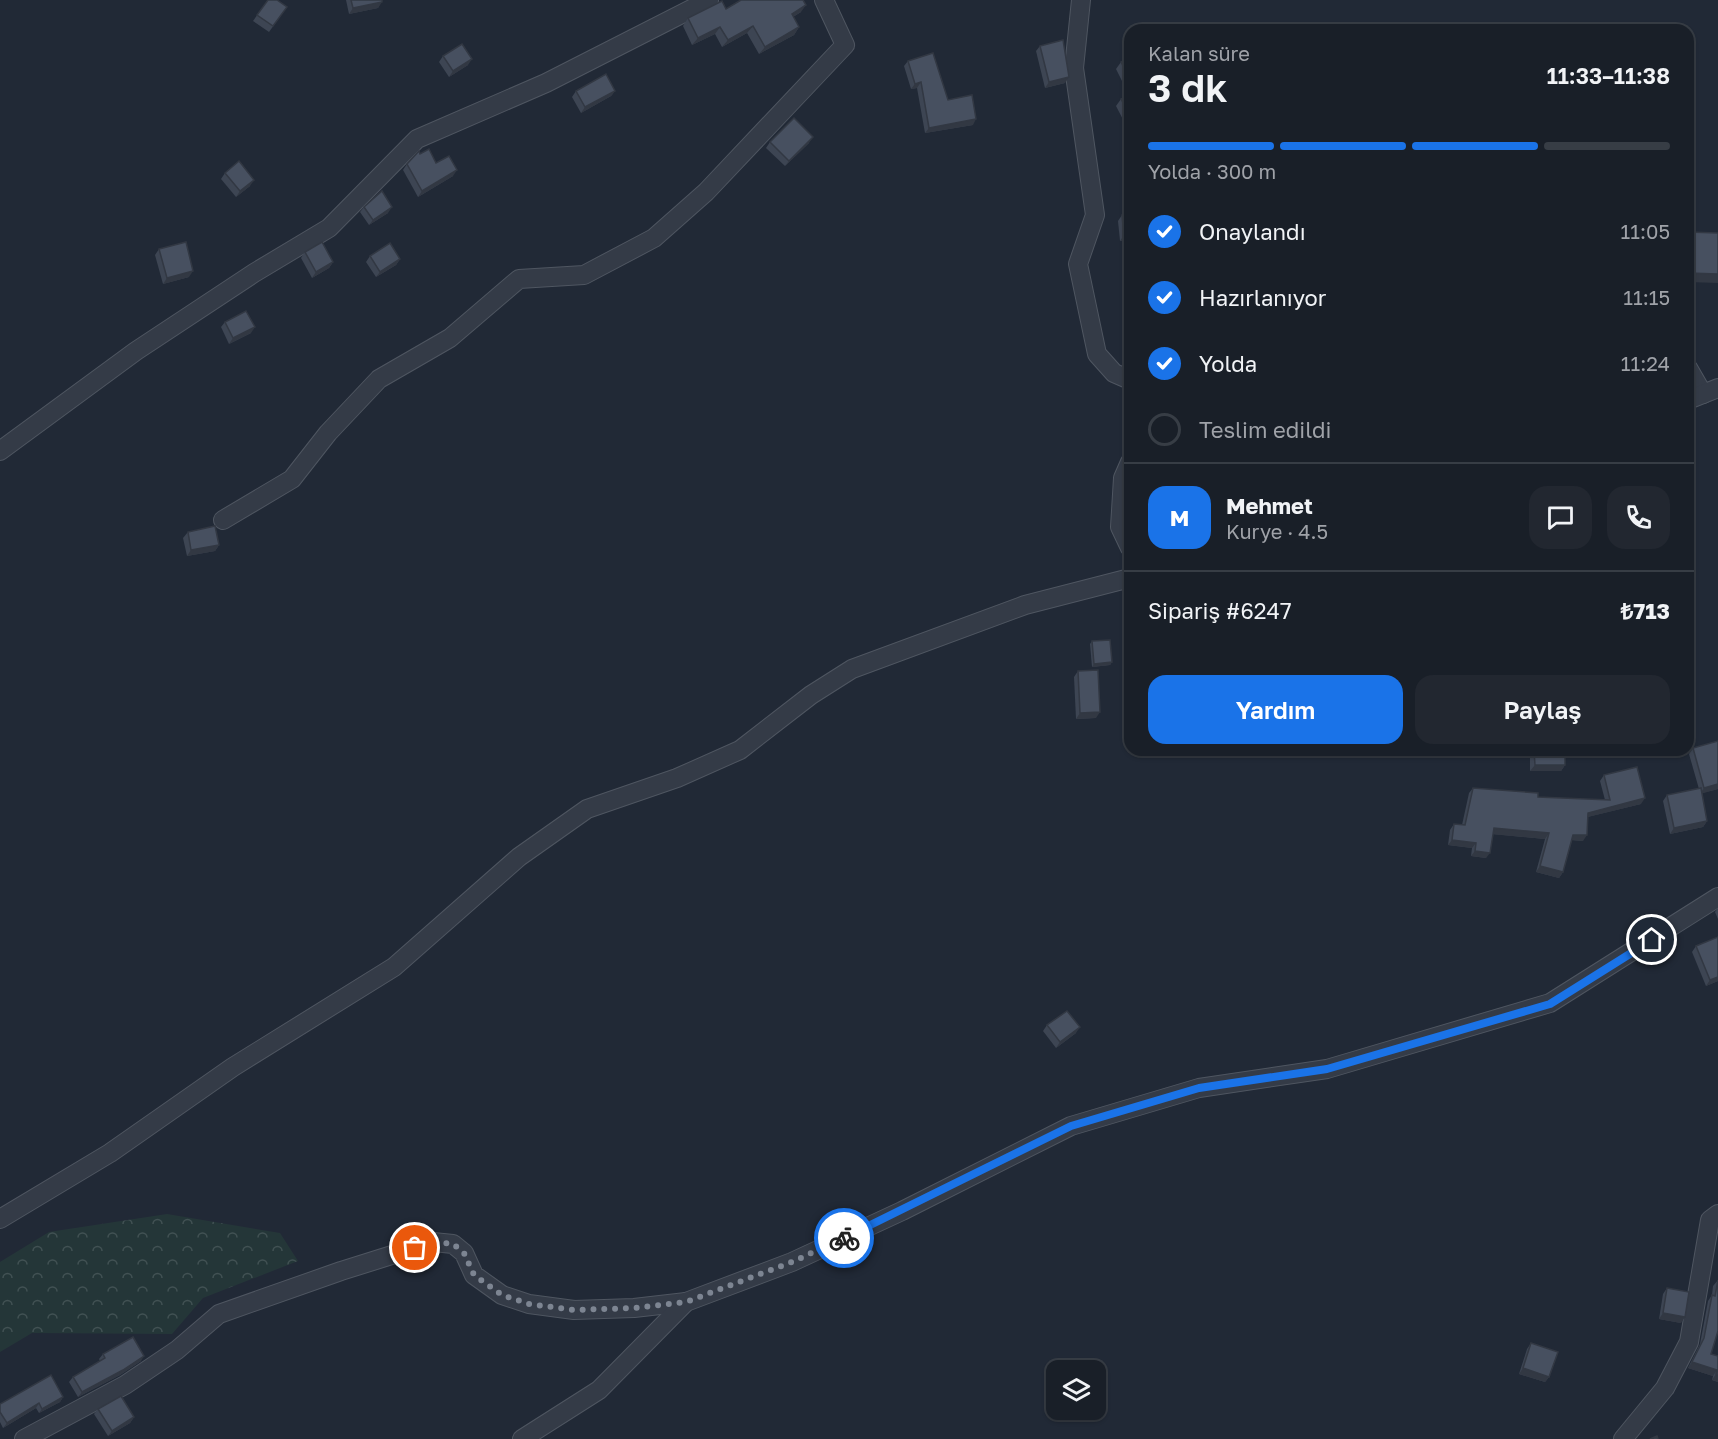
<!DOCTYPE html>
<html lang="tr">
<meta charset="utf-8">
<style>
:root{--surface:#191f28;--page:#222730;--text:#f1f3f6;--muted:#9fa2a8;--line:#373d45;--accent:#1a73e8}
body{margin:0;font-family:"Golos Text",sans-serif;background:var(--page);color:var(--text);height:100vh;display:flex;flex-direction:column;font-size:22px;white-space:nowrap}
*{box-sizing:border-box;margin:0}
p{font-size:20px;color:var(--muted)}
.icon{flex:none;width:33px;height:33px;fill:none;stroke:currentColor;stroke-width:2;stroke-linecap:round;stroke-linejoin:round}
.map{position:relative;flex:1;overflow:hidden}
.panel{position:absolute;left:1124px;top:24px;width:570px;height:732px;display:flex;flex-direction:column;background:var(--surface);border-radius:18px;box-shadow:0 2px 4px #0004,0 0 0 2px var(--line)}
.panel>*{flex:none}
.buttons{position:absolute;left:1046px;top:1360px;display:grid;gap:12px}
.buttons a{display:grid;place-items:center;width:60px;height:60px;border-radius:12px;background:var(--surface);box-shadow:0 2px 4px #0004,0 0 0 2px var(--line);font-size:30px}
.pin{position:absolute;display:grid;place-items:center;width:51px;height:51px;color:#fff;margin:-26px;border:3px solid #fff;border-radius:50%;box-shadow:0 2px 6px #0007}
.courier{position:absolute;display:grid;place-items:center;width:60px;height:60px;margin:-30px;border:4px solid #1a73e8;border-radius:50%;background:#fff;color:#222;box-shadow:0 2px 8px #0007}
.head em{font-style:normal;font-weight:600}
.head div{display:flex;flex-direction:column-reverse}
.head{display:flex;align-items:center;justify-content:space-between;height:102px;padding:0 24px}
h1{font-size:39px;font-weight:600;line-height:45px}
.bar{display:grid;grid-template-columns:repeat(4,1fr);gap:9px 6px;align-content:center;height:72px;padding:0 24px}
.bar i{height:8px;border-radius:4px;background:var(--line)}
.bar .current{background:var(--accent)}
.bar p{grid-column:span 4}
.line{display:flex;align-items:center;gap:15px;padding:0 24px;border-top:2px solid var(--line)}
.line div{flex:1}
.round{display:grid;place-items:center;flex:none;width:63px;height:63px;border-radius:18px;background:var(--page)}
ol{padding:0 24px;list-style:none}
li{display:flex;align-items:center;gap:18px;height:66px}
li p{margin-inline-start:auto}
li .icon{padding:6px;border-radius:50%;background:var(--accent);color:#fff;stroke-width:4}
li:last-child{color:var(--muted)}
li i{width:33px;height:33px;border:3px solid var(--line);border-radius:50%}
.button{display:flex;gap:12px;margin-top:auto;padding:12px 24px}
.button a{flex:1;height:69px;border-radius:18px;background:var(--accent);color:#fff;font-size:24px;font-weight:600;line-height:69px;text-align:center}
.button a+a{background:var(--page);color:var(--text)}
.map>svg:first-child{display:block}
.forest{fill:url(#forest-crowns)}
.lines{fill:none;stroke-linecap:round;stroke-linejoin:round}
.minor-casing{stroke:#4f5661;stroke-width:20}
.minor{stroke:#343b47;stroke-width:18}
.wall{fill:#3d4553}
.shaded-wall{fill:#323843}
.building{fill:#475060;stroke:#323843;stroke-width:1.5}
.done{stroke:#7d8592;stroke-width:6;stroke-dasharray:0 10.8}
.route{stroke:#1a73e8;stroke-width:8}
</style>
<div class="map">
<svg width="1718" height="1439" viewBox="0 0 1718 1439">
<defs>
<pattern id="forest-crowns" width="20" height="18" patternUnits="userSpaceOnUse" patternTransform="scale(1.5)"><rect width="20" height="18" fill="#243638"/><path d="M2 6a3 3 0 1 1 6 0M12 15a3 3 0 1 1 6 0" fill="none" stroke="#415153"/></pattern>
</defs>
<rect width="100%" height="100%" fill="#212936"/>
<path class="forest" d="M167 1214 280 1233 298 1261 203 1298 172 1334 32 1333 0 1352V1262L49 1232Z"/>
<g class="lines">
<g class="minor-casing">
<g id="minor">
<path d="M1081 0 1074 68 1095 215 1078 264 1097 354 1114 373 1130 380"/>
<path d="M1688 368 1703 394"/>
<path d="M1688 400 1718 388"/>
<path d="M0 451 136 351 254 273 329 228 417 139 546 83 709 0"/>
<path d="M1130 462 1123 478 1120 527 1130 548"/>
<path d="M223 520 292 479 328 433 379 379 450 338 519 279 584 275 654 238 706 192 845 45 824 0"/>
<path d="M0 1219 110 1153 233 1067 394 967 519 857 587 809 677 778 740 750 811 695 852 669 1025 605 1130 578"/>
<path d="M24 1439 125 1385 177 1350 219 1314 341 1271 433 1242 453 1244 464 1253 474 1275 502 1295 529 1304 574 1310 634 1308 686 1302"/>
<path d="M522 1439 599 1390 686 1302 792 1262 902 1211 1071 1126 1199 1088 1327 1069 1550 1003 1718 897"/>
<path d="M1623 1439 1665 1388 1689 1342 1710 1220 1718 1214"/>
</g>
</g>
<use href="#minor" class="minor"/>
</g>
<g class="wall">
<path d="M268 0 287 7 269 32 253 21Z"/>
<path d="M346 0H382L378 8 349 14Z"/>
<path d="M726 9 801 12 793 17 799 27 794 35 759 54 747 33 722 47 715 34 692 45 683 26 688 18Z"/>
<path d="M1040 46 1065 83 1045 88 1036 51Z"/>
<path d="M443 56 468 65 449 77 439 62Z"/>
<path d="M1130 57V133L1116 106 1121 99 1129 95 1116 69 1121 62Z"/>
<path d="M908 61 973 125 925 133 917 88 911 89 904 66Z"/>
<path d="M576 91H615L611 96 581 113 572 97Z"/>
<path d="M770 142 809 143 785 166 766 148Z"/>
<path d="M420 154 453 176 418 197 403 170 407 164Z"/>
<path d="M225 173 250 186 236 197 221 179Z"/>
<path d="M364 207 388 213 369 225 360 212Z"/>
<path d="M1122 215H1130V240L1120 241 1118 221Z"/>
<path d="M159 249 189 277 163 284 155 255Z"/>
<path d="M305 252 333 262 329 268 312 278 301 258Z"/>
<path d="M370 256 400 259 396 265 376 277 366 262Z"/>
<path d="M225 322 251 333 229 344 221 327Z"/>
<path d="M188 532 219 545 215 551 187 556 183 538Z"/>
<path d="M1092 641 1112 662 1110 665 1092 667 1090 644Z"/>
<path d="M1078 671 1096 718 1076 719 1074 677Z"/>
<path d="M1693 748 1718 789 1702 793 1707 821 1703 827 1670 834 1663 801 1667 795 1699 789 1689 754Z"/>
<path d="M1530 750H1565V765L1561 771H1530Z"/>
<path d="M1604 775 1641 804 1587 817 1583 841 1572 840 1563 872 1559 878 1536 872 1545 839 1493 834 1486 858 1471 856 1472 848 1448 845 1450 830 1454 824 1462 825 1469 793 1473 788 1538 797 1605 800 1600 781Z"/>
<path d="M1718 908V919L1715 912Z"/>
<path d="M1718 937V981L1706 986 1692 952 1696 946Z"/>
<path d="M1047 1025 1076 1033 1056 1048 1043 1031Z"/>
<path d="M1718 1280 1711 1354 1718 1356V1382L1712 1380 1713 1376 1688 1368 1700 1344 1708 1301 1712 1295 1713 1286Z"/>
<path d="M1667 1288 1681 1323 1659 1319 1663 1294Z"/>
<path d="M1531 1343 1549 1377 1545 1382 1519 1374 1527 1349Z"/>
<path d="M103 1354 141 1361 120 1375 78 1397 69 1382 73 1377 100 1361 99 1359Z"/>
<path d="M63 1397 60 1402 39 1413 36 1408 3 1428 0 1422V1404Z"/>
<path d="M98 1409 134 1417 130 1423 108 1436 94 1414Z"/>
</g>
<g class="shaded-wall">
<path d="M382 2 378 8 349 14 353 8Z"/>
<path d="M806 5 801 12 786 21 792 14Z"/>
<path d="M753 26 747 33 722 47 728 40Z"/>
<path d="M720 27 715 34 692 45 698 38Z"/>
<path d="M799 27 794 35 759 54 765 47Z"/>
<path d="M472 59 468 65 449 77 453 71Z"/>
<path d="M1069 77 1065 83 1045 88 1049 82Z"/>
<path d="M921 82 917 88 911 89 915 84Z"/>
<path d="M615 91 611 96 581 113 585 107Z"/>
<path d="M976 119 973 125 925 133 929 128Z"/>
<path d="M813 137 809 143 785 166 789 161Z"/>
<path d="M457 170 453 176 418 197 422 191Z"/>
<path d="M254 180 250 186 236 197 240 191Z"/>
<path d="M392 207 388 213 369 225 373 220Z"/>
<path d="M1124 235H1130V240L1120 241Z"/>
<path d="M400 259 396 265 376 277 380 272Z"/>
<path d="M333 262 329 268 312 278 316 272Z"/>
<path d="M193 271 189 277 163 284 167 278Z"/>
<path d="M1688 273 1718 274V283L1688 282Z"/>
<path d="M255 327 251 333 229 344 233 338Z"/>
<path d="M219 545 215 551 187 556 191 550Z"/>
<path d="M1112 662 1110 665 1092 667 1094 664Z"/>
<path d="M1100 712 1096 718 1076 719 1080 713Z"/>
<path d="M1535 765H1565L1561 771H1530Z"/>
<path d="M1718 784V789L1700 794 1704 788Z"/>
<path d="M1645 798 1641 804 1584 818 1588 813Z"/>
<path d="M1707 821 1703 827 1670 834 1674 828Z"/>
<path d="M1494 828 1549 833 1545 839 1490 834Z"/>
<path d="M1573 835H1587L1583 841 1569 840Z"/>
<path d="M1452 840 1476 843 1472 848 1448 845Z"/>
<path d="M1475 851 1490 853 1486 858 1471 856Z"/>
<path d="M1540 866 1563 872 1559 878 1536 872Z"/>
<path d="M1718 977V981L1706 986 1710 980Z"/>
<path d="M1080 1027 1076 1033 1056 1048 1060 1042Z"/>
<path d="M1663 1313 1685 1317 1681 1323 1659 1319Z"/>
<path d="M144 1356 141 1361 120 1375 78 1397 82 1392Z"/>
<path d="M1692 1362 1717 1370 1713 1376 1688 1368Z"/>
<path d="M1523 1368 1549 1377 1545 1382 1519 1374Z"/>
<path d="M1716 1374 1718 1375V1382L1712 1380Z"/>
<path d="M63 1397 60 1402 39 1413 42 1409Z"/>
<path d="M39 1403 36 1408 3 1428 7 1423Z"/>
<path d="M134 1417 130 1423 108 1436 112 1431Z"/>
</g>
<g class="building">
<path d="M268 0H277L287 7 273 26 257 15Z"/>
<path d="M351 0H382V2L353 8Z"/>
<path d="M741 0H803L806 5 792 14 799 27 765 47 753 26 728 40 720 27 698 38 688 18 722 1 726 9Z"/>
<path d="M1063 40 1069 77 1049 82 1040 46Z"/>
<path d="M462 44 472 59 453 71 443 56Z"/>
<path d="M933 53 948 100 972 95 976 119 929 128 921 82 915 84 908 61Z"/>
<path d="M1130 57V79L1121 62Z"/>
<path d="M606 74 615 91 585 107 576 91Z"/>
<path d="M1130 95V115L1121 99Z"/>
<path d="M794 118 813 137 789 161 770 142Z"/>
<path d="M429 149 436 163 449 156 457 170 422 191 407 164 419 151 420 154Z"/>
<path d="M239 161 254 180 240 191 225 173Z"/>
<path d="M382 191 392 207 373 220 364 207Z"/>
<path d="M1122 215H1130V235H1124Z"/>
<path d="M1688 232 1718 233V274L1688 273Z"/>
<path d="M186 242 193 271 167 278 159 249Z"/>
<path d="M322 242 333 262 316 272 305 252Z"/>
<path d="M390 243 400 259 380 272 370 256Z"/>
<path d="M246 311 255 327 233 338 225 322Z"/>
<path d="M215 526 219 545 191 550 188 532Z"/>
<path d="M1110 640 1112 662 1094 664 1092 641Z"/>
<path d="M1098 670 1100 712 1080 713 1078 671Z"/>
<path d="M1718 741V784L1704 788 1693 748Z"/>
<path d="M1534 750H1565V765H1535Z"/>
<path d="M1637 767 1645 798 1588 813 1587 835H1573L1563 872 1540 866 1549 833 1494 828 1490 853 1475 851 1476 843 1452 840 1454 824 1465 825 1473 788 1538 793V797L1610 800 1604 775Z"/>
<path d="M1701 788 1707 821 1674 828 1667 795Z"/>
<path d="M1718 937V977L1710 980 1696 946Z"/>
<path d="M1067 1011 1080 1027 1060 1042 1047 1025Z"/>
<path d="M1718 1280V1331L1711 1354 1718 1356V1375L1716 1374 1717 1370 1692 1362 1704 1338 1712 1295 1715 1296Z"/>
<path d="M1667 1288 1689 1292 1685 1317 1663 1313Z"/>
<path d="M133 1337 144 1356 123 1370 82 1392 73 1377 105 1358 103 1354Z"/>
<path d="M1531 1343 1558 1352 1549 1377 1523 1368Z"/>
<path d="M51 1375 63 1397 42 1409 39 1403 7 1423 0 1412V1404Z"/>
<path d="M121 1396 134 1417 112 1431 98 1409Z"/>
<path d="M1657 1436 1658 1439H1650Z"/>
</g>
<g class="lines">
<path class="done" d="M415 1248 433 1242 453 1244 464 1253 474 1275 502 1295 529 1304 574 1310 634 1308 686 1302 792 1262 844 1238"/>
<path class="route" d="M844 1238 1071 1126 1199 1088 1327 1069 1550 1004 1652 940"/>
</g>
</svg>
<div class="buttons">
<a><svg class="icon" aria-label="layers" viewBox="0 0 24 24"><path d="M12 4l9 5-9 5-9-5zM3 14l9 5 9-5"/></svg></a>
</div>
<div class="pin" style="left:415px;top:1248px;background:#ea580c"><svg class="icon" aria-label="bag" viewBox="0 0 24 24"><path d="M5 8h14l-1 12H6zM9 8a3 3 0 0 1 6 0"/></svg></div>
<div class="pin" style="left:1652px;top:940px;background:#1f2937"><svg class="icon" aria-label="home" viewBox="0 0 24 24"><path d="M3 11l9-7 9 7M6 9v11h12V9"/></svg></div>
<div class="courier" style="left:844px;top:1238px"><svg class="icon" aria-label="bike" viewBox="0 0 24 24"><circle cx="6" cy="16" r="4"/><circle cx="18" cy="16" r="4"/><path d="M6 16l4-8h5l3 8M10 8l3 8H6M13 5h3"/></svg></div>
<section class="panel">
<div class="head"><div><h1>3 dk</h1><p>Kalan süre</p></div><em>11:33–11:38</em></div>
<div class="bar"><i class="current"></i><i class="current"></i><i class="current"></i><i></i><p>Yolda · 300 m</p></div>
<ol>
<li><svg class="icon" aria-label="check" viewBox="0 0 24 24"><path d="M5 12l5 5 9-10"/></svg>Onaylandı<p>11:05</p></li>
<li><svg class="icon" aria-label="check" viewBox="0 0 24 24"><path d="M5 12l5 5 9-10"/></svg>Hazırlanıyor<p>11:15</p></li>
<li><svg class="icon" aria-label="check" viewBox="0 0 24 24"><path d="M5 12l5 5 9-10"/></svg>Yolda<p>11:24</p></li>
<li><i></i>Teslim edildi</li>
</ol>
<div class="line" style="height:108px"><b class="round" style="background:var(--accent);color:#fff">M</b><div><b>Mehmet</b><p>Kurye · 4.5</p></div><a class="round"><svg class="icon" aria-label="chat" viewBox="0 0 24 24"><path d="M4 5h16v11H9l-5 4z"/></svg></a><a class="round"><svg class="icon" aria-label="phone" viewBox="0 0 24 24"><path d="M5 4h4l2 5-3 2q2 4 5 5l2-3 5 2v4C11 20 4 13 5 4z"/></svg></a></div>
<div class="line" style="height:78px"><div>Sipariş #6247</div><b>₺713</b></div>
<div class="button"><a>Yardım</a><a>Paylaş</a></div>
</section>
</div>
